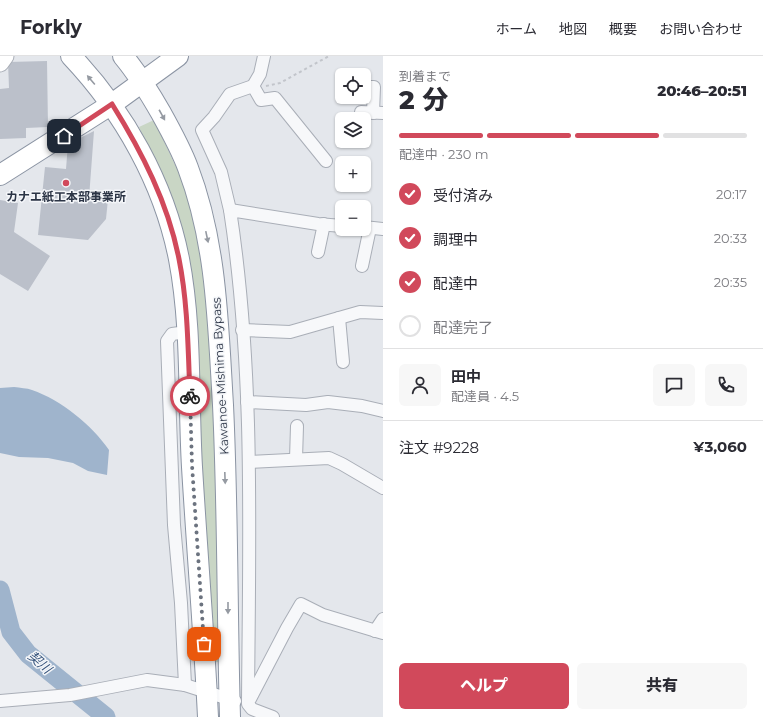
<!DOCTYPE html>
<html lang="ja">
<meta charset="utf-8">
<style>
:root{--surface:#fff;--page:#f7f7f7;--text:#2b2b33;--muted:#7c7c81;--line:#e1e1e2;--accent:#d1495b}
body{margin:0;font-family:Montserrat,"Noto Sans JP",sans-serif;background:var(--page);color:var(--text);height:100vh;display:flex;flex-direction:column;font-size:15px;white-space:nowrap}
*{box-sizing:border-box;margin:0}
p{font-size:13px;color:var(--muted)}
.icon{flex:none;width:22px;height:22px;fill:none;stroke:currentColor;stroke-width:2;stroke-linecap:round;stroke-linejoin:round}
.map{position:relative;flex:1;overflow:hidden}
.side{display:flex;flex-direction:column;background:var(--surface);width:380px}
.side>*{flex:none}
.controls{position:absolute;left:335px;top:12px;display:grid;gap:8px}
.controls a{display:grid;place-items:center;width:36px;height:36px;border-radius:6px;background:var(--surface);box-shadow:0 1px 3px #0004;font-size:20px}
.pin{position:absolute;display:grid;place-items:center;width:34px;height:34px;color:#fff;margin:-17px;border-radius:8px;box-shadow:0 2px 6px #0006}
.courier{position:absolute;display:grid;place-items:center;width:40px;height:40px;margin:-20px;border:3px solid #d1495b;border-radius:50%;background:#fff;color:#222;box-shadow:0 1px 5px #0007}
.summary em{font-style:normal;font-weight:800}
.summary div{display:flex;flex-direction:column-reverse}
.summary{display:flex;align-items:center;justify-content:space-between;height:68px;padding:0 16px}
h1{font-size:26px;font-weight:800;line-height:30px}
.bar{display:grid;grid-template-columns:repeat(4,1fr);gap:6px 4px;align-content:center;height:48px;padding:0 16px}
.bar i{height:5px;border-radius:3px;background:var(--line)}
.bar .on{background:var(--accent)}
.bar p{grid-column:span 4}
.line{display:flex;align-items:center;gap:10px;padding:0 16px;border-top:1px solid var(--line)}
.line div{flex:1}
.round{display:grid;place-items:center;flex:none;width:42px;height:42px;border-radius:6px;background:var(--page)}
ol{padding:0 16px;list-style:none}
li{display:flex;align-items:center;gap:12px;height:44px}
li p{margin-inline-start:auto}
li .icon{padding:4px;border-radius:50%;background:var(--accent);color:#fff;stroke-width:4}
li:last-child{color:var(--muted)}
li i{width:22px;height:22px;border:2px solid var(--line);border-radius:50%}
.button{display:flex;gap:8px;margin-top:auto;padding:8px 16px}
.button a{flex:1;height:46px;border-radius:6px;background:var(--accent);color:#fff;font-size:16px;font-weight:800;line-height:46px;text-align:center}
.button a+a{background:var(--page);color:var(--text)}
header{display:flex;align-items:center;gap:24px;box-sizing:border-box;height:56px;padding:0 20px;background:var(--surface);border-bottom:1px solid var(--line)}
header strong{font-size:19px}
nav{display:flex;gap:22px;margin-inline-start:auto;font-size:14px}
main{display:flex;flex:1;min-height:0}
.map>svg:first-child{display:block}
.green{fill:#c9d6c5}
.water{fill:#9fb4cc}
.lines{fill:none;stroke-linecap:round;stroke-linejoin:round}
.river{stroke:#9fb4cc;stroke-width:19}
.building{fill:#bbc0ca}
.minor-casing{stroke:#a9aeb7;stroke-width:14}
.secondary-casing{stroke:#a9aeb7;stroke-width:19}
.trunk-casing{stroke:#8b94a3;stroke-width:22}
.path{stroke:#c2c5cb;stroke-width:2;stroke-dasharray:3 3;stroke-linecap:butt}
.minor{stroke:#f7f8fa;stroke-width:12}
.secondary{stroke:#fff;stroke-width:17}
.trunk{stroke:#fff;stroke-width:20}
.oneway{fill:#959aa2}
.done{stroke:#6c737f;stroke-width:4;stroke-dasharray:0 7.2}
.route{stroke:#d1495b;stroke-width:5}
.poi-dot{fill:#d1495b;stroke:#f4f6f9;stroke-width:1.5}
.labels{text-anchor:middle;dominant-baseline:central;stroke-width:3;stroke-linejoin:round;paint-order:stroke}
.poi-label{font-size:12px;font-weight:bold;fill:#2b3445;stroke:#f4f6f9}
.street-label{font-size:12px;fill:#2b3445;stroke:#f4f6f9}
.water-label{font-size:13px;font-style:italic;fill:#34527a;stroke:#f4f6f9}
</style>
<header>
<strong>Forkly</strong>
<nav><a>ホーム</a><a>地図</a><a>概要</a><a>お問い合わせ</a></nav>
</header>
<main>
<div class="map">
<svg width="383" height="661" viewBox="0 0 383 661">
<rect width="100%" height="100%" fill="#e4e7ec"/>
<path class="green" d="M154 64 184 128 199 173 207 225 221 504 218 606 211 607 200 429 161 120 139 71Z"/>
<path class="water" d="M14 331C20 332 27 332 32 334 61 344 92 369 109 394L107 419 88 415 73 407 48 402 19 401 0 397V332Z"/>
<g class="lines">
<path class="river" d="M0 534 11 576 28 598 106 661"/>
</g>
<g class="building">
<path d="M47 5 48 71 26 72V82L0 83V33L9 32 8 6Z"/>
<path d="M94 75 89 142 108 143 106 163 88 184 38 179 45 111 66 113 68 88Z"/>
<path d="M0 144 18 147 14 176 50 200 28 235 0 218Z"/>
</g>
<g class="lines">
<g class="minor-casing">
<g id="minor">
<path d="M253 30 261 44 275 42 326 105"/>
<path d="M364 31H374L373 57"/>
<path d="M361 56 383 57"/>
<path d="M230 154 221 116 202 74 214 61 230 38 253 30 260 18 264 0"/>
<path d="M364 171 383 173"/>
<path d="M318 196 324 168"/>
<path d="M362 210 370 172"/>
<path d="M339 262 343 306"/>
<path d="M242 274 290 276 360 256 383 257"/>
<path d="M247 346 306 349 328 346 362 350 383 355"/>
<path d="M296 403 297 370"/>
<path d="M250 406 329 402 342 408 383 432"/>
<path d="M375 575 383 563"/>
<path d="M185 629 181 547 174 469 167 285 172 278 187 276"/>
<path d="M250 643 287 572 301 548 323 559 383 577"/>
<path d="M0 645 70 639 147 624 185 629 235 645"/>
<path d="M273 661 252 653 248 648C249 483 255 317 230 154L318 168 342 170"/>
</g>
</g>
<g class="secondary-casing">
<path id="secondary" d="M0 7 5 0"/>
</g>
<g class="trunk-casing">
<g id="trunk">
<path d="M71 0C124 56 164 127 179 203 192 271 188 342 192 411 197 494 204 578 208 661"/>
<path d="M123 0C138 18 149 36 161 57 171 75 181 93 188 112 217 188 218 269 223 349 228 453 227 557 230 661"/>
<path d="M0 119 112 48 178 0"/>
</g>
</g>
<path class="path" d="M266 30 280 27 329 0"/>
<use href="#minor" class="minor"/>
<use href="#secondary" class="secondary"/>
<use href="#trunk" class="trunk"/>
</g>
<defs><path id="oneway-solid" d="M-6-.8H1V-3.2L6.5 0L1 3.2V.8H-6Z"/></defs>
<g class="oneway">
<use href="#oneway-solid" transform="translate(91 24) rotate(-130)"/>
<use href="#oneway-solid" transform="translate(162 59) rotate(61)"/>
<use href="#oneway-solid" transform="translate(207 181) rotate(78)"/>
<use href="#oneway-solid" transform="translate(225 422) rotate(88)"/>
<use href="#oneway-solid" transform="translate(228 552) rotate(90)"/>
</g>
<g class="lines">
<path class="done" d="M190 340 192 409 204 588"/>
<path class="route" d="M64 80 112 48C142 96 168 147 179 203 188 248 188 294 190 340"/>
</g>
<circle class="poi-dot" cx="66" cy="127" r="4"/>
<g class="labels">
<g class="poi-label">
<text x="66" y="140">カナエ紙工本部事業所</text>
</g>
<g class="street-label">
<text transform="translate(220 320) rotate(-93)">Kawanoe-Mishima Bypass</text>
</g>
<g class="water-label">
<text transform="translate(40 606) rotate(41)">契川</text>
</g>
</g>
</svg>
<div class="controls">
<a><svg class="icon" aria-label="locate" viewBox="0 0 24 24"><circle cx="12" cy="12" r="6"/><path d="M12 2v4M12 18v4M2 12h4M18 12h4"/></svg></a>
<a><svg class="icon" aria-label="layers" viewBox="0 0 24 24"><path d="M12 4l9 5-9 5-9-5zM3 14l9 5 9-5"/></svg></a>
<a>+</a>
<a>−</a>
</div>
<div class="pin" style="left:204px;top:588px;background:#ea580c"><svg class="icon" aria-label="bag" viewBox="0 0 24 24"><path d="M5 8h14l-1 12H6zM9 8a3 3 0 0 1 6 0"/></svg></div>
<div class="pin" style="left:64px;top:80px;background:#1f2937"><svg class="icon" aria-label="home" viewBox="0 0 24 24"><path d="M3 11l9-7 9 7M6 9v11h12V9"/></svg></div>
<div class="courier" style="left:190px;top:340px"><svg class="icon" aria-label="bike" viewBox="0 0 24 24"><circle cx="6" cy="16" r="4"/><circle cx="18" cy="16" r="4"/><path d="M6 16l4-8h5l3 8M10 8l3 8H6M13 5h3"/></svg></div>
</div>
<section class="side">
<div class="summary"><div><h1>2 分</h1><p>到着まで</p></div><em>20:46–20:51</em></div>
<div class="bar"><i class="on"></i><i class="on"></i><i class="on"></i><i></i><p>配達中 · 230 m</p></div>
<ol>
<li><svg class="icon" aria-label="check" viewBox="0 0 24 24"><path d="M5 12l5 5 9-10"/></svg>受付済み<p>20:17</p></li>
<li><svg class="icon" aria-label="check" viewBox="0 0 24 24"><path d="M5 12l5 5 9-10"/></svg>調理中<p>20:33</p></li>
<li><svg class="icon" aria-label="check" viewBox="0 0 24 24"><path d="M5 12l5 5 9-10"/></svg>配達中<p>20:35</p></li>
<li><i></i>配達完了</li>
</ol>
<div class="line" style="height:72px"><a class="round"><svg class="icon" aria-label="person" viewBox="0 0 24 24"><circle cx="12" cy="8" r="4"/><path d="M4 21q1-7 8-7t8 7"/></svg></a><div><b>田中</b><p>配達員 · 4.5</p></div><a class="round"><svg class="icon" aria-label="chat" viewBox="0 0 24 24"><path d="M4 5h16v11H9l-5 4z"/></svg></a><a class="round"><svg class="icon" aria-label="phone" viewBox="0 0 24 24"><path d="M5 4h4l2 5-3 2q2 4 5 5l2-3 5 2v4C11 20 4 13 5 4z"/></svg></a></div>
<div class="line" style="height:52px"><div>注文 #9228</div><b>¥3,060</b></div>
<div class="button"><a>ヘルプ</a><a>共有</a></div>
</section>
</main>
